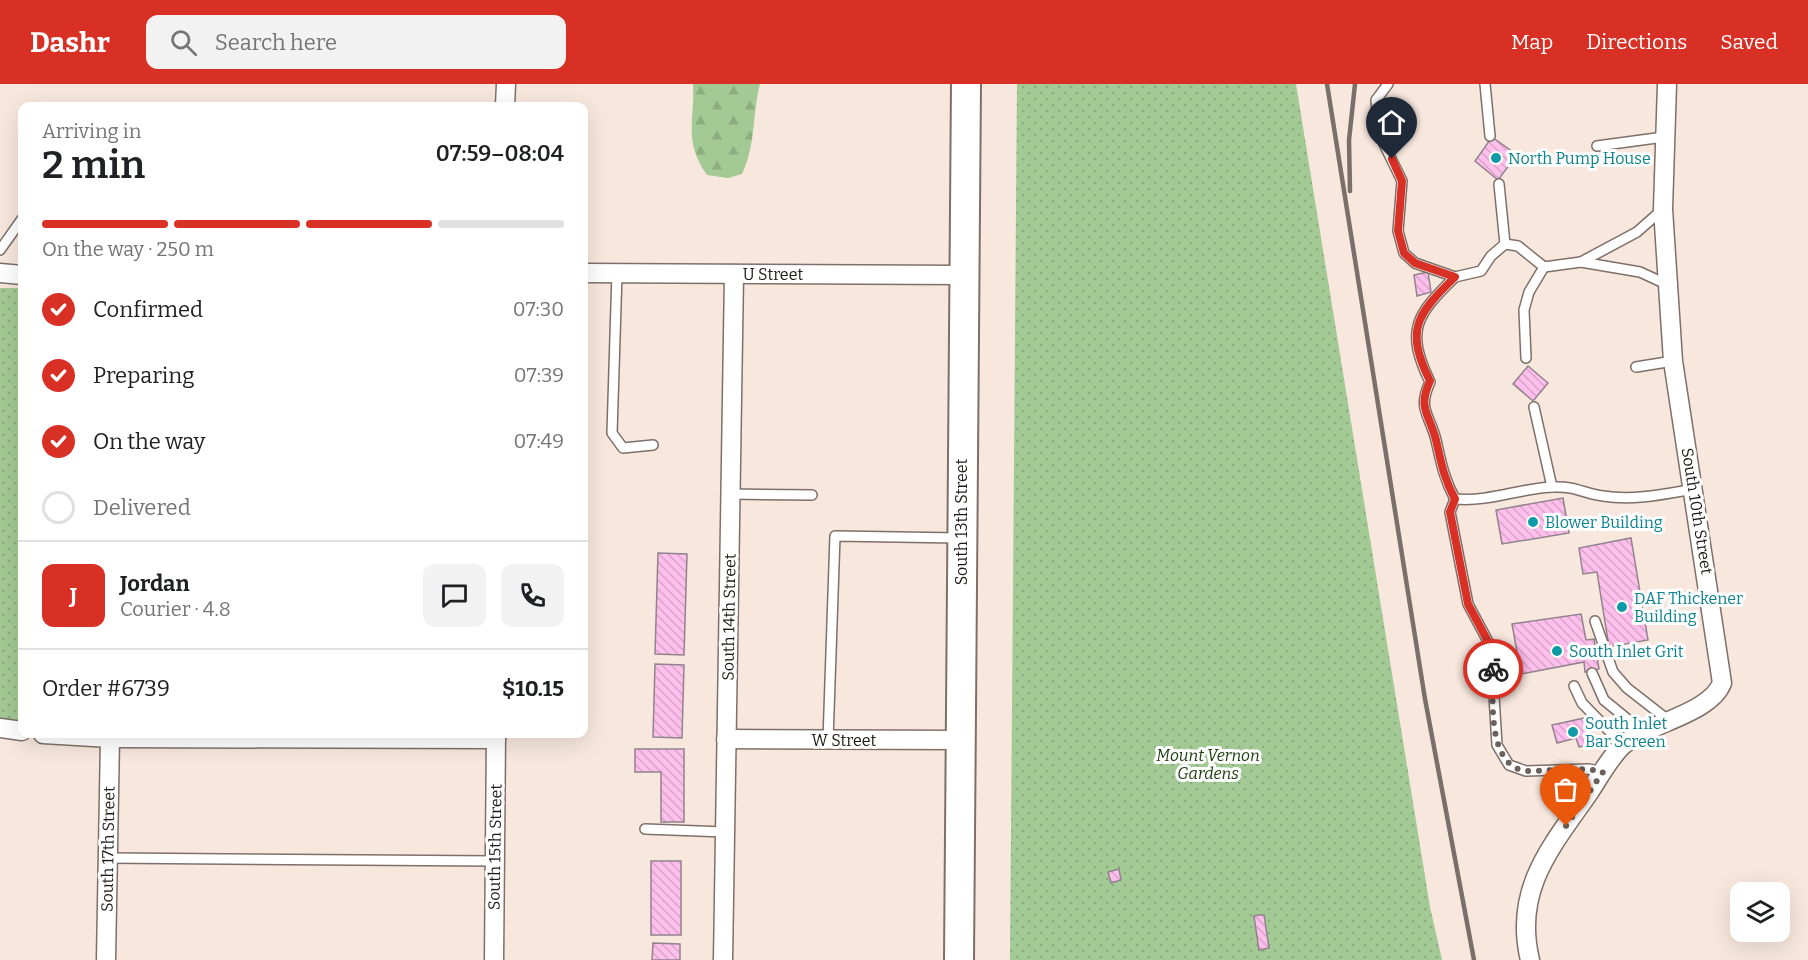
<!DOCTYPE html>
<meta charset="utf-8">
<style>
:root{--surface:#fff;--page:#f2f2f2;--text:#202124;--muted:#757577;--line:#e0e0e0;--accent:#d93025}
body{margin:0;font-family:Bitter,serif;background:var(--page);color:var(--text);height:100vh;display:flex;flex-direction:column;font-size:22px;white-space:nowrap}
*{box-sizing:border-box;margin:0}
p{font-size:20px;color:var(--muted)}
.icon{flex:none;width:33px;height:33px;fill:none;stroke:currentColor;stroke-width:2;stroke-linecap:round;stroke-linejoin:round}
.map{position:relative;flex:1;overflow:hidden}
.sheet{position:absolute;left:18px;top:18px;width:570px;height:636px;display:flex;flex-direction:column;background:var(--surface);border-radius:12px;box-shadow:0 6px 24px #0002}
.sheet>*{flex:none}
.controls{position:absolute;left:1730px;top:798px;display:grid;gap:12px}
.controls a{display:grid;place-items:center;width:60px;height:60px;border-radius:12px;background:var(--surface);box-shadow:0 6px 24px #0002;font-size:30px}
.pin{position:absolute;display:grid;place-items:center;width:51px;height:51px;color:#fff;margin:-62px -26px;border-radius:50% 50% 50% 0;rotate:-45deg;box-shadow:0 0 6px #0007}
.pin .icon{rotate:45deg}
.courier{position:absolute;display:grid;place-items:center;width:60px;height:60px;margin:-30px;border:4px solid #d93025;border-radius:50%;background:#fff;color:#222;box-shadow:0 2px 8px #0007}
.summary em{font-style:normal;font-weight:600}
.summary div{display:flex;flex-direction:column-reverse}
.summary{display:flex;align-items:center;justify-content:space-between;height:102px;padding:0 24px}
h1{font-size:39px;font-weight:600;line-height:45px}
.bar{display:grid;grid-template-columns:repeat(4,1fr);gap:9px 6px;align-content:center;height:72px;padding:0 24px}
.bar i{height:8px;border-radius:4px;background:var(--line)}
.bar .on{background:var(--accent)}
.bar p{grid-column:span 4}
.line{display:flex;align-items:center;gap:15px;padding:0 24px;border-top:2px solid var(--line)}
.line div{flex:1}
.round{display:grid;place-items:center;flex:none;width:63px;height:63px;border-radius:12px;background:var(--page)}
ol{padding:0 24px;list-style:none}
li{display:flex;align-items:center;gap:18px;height:66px}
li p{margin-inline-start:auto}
li .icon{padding:6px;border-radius:50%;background:var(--accent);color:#fff;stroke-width:4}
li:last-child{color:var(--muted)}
li i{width:33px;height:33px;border:3px solid var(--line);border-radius:50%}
header{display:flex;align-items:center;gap:36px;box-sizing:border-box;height:84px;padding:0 30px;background:var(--accent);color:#fff}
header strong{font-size:28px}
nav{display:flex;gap:33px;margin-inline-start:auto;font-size:21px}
.search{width:420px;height:54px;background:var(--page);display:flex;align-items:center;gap:15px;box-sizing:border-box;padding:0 21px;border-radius:12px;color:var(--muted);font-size:22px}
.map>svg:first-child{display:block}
.forest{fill:url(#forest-firs)}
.park{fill:url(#park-dots)}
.building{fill:url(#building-back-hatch);stroke:#91838d;stroke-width:1.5}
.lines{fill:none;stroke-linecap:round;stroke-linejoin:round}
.service-casing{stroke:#7e7068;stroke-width:12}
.minor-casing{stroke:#7e7068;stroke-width:21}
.primary-casing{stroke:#7e7068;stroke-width:32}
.service{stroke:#fff;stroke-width:9}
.minor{stroke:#fff;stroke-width:18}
.primary{stroke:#fff;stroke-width:28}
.rail{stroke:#7a706a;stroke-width:4.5}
.done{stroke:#6a615c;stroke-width:6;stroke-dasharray:0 10.8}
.route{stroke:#d93025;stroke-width:8}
.culture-dot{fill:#0f9aa8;stroke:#fff;stroke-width:2}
.labels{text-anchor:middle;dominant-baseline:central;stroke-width:6;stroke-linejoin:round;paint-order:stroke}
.culture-label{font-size:16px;fill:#0d838f;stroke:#fff;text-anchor:start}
.street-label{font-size:16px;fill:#1e1916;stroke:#fff}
.park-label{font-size:16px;font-style:italic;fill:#183b07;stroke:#fff}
</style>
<header>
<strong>Dashr</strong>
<div class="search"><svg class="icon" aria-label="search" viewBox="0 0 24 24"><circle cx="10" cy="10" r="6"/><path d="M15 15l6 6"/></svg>Search here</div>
<nav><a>Map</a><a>Directions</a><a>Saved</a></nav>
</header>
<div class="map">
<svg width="1808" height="876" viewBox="0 0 1808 876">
<defs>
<pattern id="forest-firs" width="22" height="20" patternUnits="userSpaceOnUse" patternTransform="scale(1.5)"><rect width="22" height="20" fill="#a3ca95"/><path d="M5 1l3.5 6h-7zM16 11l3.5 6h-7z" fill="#8cad80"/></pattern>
<pattern id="park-dots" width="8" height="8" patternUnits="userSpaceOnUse" patternTransform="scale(1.5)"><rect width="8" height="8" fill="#a3ca95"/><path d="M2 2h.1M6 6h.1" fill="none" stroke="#8cad80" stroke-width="1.8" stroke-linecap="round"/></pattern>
<pattern id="building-back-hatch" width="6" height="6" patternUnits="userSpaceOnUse" patternTransform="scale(1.5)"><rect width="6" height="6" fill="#febfec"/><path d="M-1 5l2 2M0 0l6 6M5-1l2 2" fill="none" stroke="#d9a4ca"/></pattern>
</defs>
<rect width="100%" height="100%" fill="#f7e7dd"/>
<path class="forest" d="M693 0H760C752 31 756 61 742 90L728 94 707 91C683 57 695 37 693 0Z"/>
<g class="park">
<path d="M1017 0H1296L1430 823 1442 876H1010Z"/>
<rect x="0" y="204" width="22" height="432"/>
</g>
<g class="building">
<path d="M1492 53 1517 71 1498 96 1475 77Z"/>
<path d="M1428 188 1431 208 1417 212 1414 191Z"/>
<path d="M1528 282 1548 299 1533 317 1513 300Z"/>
<path d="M1563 414 1569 449 1502 460 1496 426Z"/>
<path d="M1631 454 1648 556 1609 563 1597 488 1583 490 1579 464Z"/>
<path d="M658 469 687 470 684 571 655 570Z"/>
<path d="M1581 530 1586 556 1594 555 1599 585 1585 588 1584 578 1521 590 1512 540Z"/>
<path d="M655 580 684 581 682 654 653 653Z"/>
<path d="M1589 633 1594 660 1579 663 1576 654 1557 659 1552 641Z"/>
<path d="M635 665H684V738H661V688H635Z"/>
<rect x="651" y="777" width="30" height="74"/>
<path d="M1119 785 1121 796 1111 799 1108 788Z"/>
<path d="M1259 831H1264L1269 864 1259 866 1254 832Z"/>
<path d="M653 859 680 860V876H652Z"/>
</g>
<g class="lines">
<g class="service-casing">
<g id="service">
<path d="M1388 0 1376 16 1378 38 1384 60 1402 97 1398 147 1404 169 1415 179 1455 193 1481 187 1491 172 1505 160 1518 162 1544 183 1581 178 1637 148 1663 125"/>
<path d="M1485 0 1490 52"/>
<path d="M1597 62 1664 53"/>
<path d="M1499 100 1505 160"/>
<path d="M0 166 22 135"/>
<path d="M1581 178 1640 188 1666 200"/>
<path d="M617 189 612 349 623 364 653 361"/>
<path d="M1455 193C1416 231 1405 246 1430 298 1417 326 1430 331 1436 356 1441 378 1444 395 1455 415 1492 418 1519 404 1554 403 1577 402 1584 410 1603 412 1634 417 1665 410 1694 405"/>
<path d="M1526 274 1524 226 1529 208 1544 183"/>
<path d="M1636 283 1673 277"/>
<path d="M1534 323 1552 403"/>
<path d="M731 410 812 411"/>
<path d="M1455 415 1450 428 1468 520 1491 563 1497 661 1509 681 1526 687 1589 685 1603 688"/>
<path d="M1595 537 1613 588 1627 604 1668 636"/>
<path d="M1592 589 1604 616 1643 648"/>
<path d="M1574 602 1582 619 1623 661"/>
<path d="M828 656 835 452 959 454"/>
<path d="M645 745 725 748"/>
<path d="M108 774 495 777"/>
</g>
</g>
<g class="minor-casing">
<g id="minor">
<path d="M505 22 506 0"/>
<path d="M0 189 22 191"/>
<path d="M584 189 963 191"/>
<path d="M0 644 22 647"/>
<path d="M43 650 110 654 496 655"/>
<path d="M726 655 961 656"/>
<path d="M106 876 110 654"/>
<path d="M494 876 496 650"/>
<path d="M723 876 734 190"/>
<path d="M1530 876C1513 806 1551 763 1588 710 1599 694 1609 674 1623 661 1648 639 1710 630 1722 599L1673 277 1663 125 1667 0"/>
</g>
</g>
<g class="primary-casing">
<path id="primary" d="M959 876 966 0"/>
</g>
<use href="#service" class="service"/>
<use href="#minor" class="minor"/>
<use href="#primary" class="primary"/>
<g class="rail">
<path d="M1327 0 1425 615 1474 876"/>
<path d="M1350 107 1349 56 1355 0"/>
</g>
</g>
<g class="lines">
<path class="done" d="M1493 585C1493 614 1486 686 1529 687 1554 687 1579 682 1603 688L1566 742"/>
<path class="route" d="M1392 75 1402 97 1398 147 1404 169 1415 179 1455 193C1416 231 1405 246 1430 297 1417 325 1430 331 1436 356 1441 378 1444 395 1455 415L1450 428 1468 520 1491 563 1493 585"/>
</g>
<g class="culture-dot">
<circle cx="1496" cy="74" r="6"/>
<circle cx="1533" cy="438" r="6"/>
<circle cx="1622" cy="523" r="6"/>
<circle cx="1557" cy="567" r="6"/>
<circle cx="1573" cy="648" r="6"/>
</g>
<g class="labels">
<g class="culture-label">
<text x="1508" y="74">North Pump House</text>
<text x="1545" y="438">Blower Building</text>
<text x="1634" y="514">DAF Thickener<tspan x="1634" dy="18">Building</tspan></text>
<text x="1569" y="567">South Inlet Grit</text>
<text x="1585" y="639">South Inlet<tspan x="1585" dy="18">Bar Screen</tspan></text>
</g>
<g class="street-label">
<text x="773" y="190">U Street</text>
<text transform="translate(1697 427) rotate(81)">South 10th Street</text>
<text transform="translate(961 438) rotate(-90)">South 13th Street</text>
<text transform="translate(729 533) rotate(-89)">South 14th Street</text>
<text x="844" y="656">W Street</text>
<text transform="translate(495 763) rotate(-89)">South 15th Street</text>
<text transform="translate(108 765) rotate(-89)">South 17th Street</text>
</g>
<g class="park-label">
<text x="1208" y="671">Mount Vernon<tspan x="1208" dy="18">Gardens</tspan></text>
</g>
</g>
</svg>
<div class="controls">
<a><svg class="icon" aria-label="layers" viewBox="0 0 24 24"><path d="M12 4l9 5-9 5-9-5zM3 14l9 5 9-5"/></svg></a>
</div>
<div class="pin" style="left:1566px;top:742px;background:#ea580c"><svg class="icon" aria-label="bag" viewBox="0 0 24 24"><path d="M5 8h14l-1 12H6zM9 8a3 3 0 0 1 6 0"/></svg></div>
<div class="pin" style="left:1392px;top:75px;background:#1f2937"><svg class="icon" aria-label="home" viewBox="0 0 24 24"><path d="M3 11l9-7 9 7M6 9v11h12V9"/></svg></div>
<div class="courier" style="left:1493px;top:585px"><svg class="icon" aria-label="bike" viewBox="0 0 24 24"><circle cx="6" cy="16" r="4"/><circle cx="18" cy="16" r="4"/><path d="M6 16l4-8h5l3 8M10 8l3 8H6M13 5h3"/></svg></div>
<section class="sheet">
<div class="summary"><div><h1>2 min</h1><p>Arriving in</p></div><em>07:59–08:04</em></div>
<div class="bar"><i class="on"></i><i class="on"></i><i class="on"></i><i></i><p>On the way · 250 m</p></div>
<ol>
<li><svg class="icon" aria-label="check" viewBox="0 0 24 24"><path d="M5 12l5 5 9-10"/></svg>Confirmed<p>07:30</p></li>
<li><svg class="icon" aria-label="check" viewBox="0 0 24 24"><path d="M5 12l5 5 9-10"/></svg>Preparing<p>07:39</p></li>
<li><svg class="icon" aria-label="check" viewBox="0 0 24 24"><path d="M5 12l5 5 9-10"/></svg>On the way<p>07:49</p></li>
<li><i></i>Delivered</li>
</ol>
<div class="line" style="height:108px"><b class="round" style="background:var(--accent);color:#fff">J</b><div><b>Jordan</b><p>Courier · 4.8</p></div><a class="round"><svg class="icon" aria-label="chat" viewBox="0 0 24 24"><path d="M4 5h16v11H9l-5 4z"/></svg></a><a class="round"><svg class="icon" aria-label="phone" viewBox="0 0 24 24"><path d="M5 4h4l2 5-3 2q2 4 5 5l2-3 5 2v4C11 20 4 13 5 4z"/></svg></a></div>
<div class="line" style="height:78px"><div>Order #6739</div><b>$10.15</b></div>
</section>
</div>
